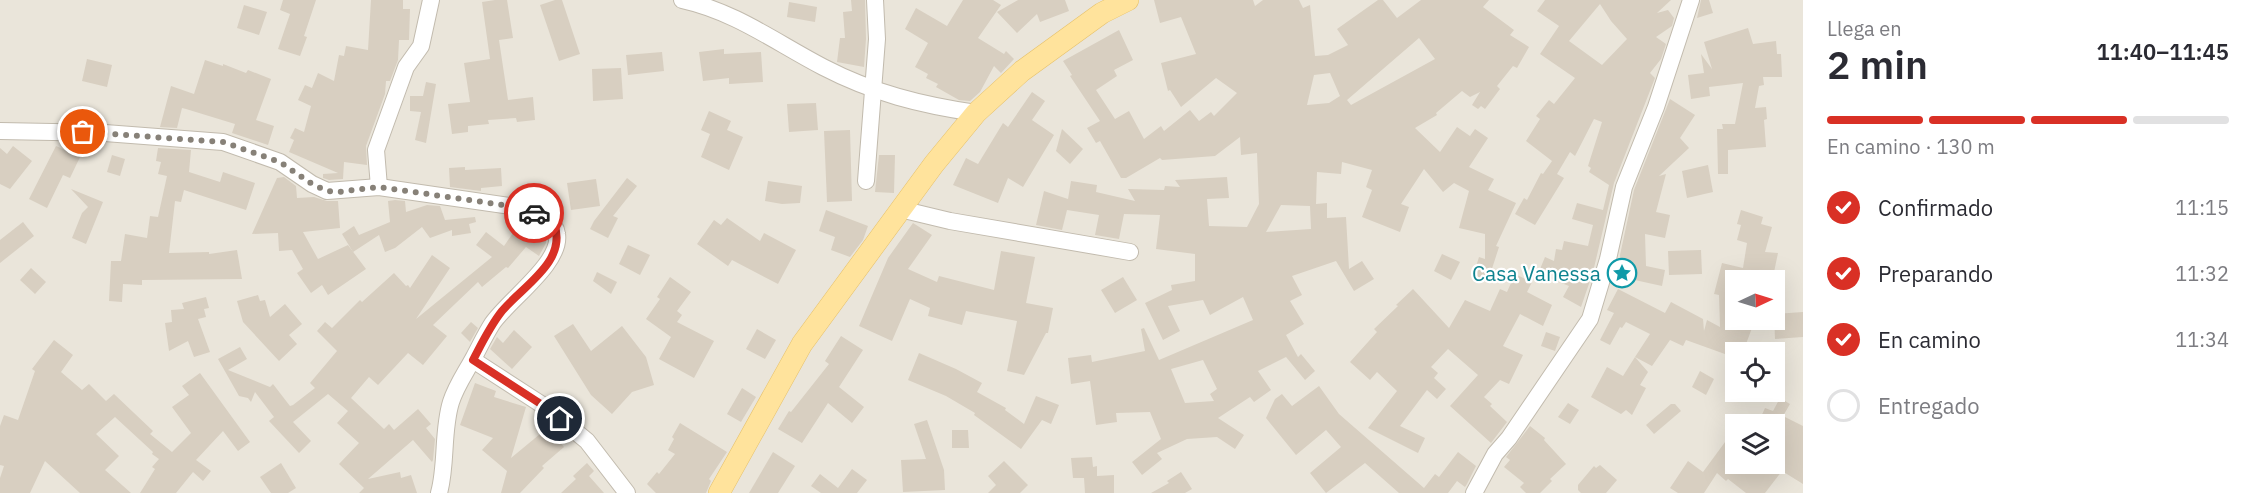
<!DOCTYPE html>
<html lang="es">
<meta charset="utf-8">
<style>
:root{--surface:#fff;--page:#f7f7f7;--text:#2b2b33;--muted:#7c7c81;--line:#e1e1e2;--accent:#d93025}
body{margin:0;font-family:"IBM Plex Sans",sans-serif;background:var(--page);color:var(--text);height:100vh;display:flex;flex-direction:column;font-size:22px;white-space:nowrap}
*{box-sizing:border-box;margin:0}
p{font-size:20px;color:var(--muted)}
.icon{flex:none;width:33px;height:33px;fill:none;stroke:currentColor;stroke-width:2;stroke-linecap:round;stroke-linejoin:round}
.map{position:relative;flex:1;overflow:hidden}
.panel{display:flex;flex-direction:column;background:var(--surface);width:450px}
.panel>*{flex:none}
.needle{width:39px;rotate:86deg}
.buttons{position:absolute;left:1725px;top:270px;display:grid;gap:12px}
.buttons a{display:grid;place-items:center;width:60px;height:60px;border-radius:0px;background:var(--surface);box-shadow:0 6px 24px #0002;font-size:30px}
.pin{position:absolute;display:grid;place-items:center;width:51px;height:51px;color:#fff;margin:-26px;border:3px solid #fff;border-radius:50%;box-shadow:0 2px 6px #0007}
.courier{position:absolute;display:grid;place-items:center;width:60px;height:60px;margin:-30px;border:4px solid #d93025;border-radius:50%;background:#fff;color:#222;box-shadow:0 2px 8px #0007}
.summary em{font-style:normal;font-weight:600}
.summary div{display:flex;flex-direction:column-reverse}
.summary{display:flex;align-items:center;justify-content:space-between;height:102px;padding:0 24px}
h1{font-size:39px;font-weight:600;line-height:45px}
.bar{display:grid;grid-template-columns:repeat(4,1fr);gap:9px 6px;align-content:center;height:72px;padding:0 24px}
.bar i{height:8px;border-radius:4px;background:var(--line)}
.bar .active{background:var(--accent)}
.bar p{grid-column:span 4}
ol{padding:0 24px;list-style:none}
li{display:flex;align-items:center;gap:18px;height:66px}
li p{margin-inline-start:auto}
li .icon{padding:6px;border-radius:50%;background:var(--accent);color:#fff;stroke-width:4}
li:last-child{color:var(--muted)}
li i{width:33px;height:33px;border:3px solid var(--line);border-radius:50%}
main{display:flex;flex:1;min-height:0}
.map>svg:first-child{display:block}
.residential{fill:#eae5da;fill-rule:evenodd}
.building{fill:#d8cfc1;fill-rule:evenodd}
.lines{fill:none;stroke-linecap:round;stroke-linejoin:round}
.minor-casing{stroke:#c2bbae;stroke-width:18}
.major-casing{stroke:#e6c16a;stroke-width:22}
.minor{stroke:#fff;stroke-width:16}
.major{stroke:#ffe39c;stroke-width:21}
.done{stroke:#878178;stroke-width:6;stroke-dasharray:0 10.8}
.route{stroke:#d93025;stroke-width:8}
.labels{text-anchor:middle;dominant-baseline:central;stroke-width:4.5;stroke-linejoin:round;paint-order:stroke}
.culture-label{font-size:21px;fill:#0d838f;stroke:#fff;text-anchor:end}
</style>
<main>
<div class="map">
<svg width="1803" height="493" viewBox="0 0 1803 493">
<rect width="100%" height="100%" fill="#f6f3ec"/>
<path class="residential" d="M0 0H1803V493H0ZM1736 280H1774V320H1736ZM1736 352H1774V392H1736ZM1736 424H1774V464H1736Z"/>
<g class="building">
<path d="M283 0H316L304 36 307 37 300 56 278 49 290 14 280 10Z"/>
<path d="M371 0H403V9H410L409 40H399L398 60 390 81H386L385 94 366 146 367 165 344 162 343 179 329 180 323 178V174L338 173 289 152 294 140 290 138 295 128 304 132 311 106 298 100 305 85 312 88 318 73 334 81 339 55 344 56 346 46 368 50Z"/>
<path d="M495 0H507L513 38 499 40 508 100 533 97 535 120 517 122 516 118 488 120 489 124 468 126V132L452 134 448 104 470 102 464 63 490 59 482 2Z"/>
<path d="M555 0H562L580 54 559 61 540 5Z"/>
<path d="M851 0H865L866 39 864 67 837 62 840 38H845L843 12 852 11Z"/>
<path d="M963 0H993L1001 5 978 38 1004 54 1006 51 1014 59 1001 73 994 66 980 92 970 101 959 100 936 87 938 84 926 78 928 74 915 67 928 43 905 29 916 8 947 26Z"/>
<path d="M1018 0H1065L1069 11 1040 22 1037 14 1017 33 997 12Z"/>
<path d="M1154 0H1253L1255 6 1263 0H1299L1303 8 1310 5 1315 56 1328 55 1348 45 1337 29 1378 0H1383L1397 18 1421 0H1489L1483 7 1514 30 1510 35 1529 47 1517 68 1513 66 1497 86 1500 89 1485 109 1481 106 1478 109 1472 105 1480 92 1470 97 1462 91 1436 113 1437 115 1415 128 1440 152 1457 127 1470 136 1475 129 1488 138 1469 167 1494 179 1488 190 1516 203 1496 246 1499 247 1488 281 1473 276 1479 257 1485 259V234L1459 228 1469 191 1454 183 1443 192 1424 169 1401 204 1409 207 1400 232 1362 217 1372 190 1366 187 1372 170 1342 162 1341 174 1317 172 1316 204 1327 203V218L1346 217 1349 269 1362 261 1374 279 1354 291 1336 261 1292 276 1302 295 1290 301 1304 324 1286 335 1298 357 1301 354 1315 371 1305 380 1286 357 1258 371 1271 390 1254 402 1250 397 1218 418 1244 435 1235 449 1217 437 1187 439 1157 453 1162 459 1142 475 1132 462 1161 439 1150 412 1116 413 1117 422 1096 425 1090 381 1071 384 1068 358 1091 355 1092 362 1145 351 1141 329 1144 328 1159 360 1253 320 1243 297 1210 315 1203 300 1168 306 1180 331 1163 340 1145 303 1172 290 1171 285 1195 281V254L1156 249 1160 215 1124 214 1119 239 1095 235 1099 215 1067 210 1062 230 1036 225 1044 191 1068 199 1071 181 1097 185 1096 192 1135 201 1128 189 1164 190 1165 186 1180 187 1175 180 1227 177 1229 198 1207 199 1209 226 1247 227 1259 204 1257 153 1241 155 1240 137 1215 156 1162 160 1160 158 1126 178H1121L1100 141 1096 143 1087 128 1100 121 1070 76 1072 75 1063 61 1119 30 1133 60 1114 70 1117 76 1096 90 1115 119 1129 111 1144 139 1161 126 1164 131 1190 110 1199 121 1211 112 1214 116 1237 93 1216 78 1181 107 1170 90 1168 91 1161 63 1196 54 1181 17 1160 23ZM1419 38 1435 59 1351 105 1347 100ZM1330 73 1340 96 1329 103 1307 105 1314 75ZM1281 205 1310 206 1311 229 1266 232ZM1203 360 1217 389 1210 394 1214 401 1185 403 1171 369Z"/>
<path d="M1545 0H1671L1657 13 1668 10 1674 18 1672 26 1656 37 1666 44 1661 59 1650 73 1655 78 1614 183 1593 272 1583 271 1592 275 1581 307 1563 297 1569 286 1538 274 1545 257 1554 261 1556 249 1562 250 1564 241 1588 246 1593 225 1572 219 1577 203 1603 210 1609 185 1589 172 1591 168 1588 166 1602 122 1594 119 1575 156 1570 152 1557 174 1564 178 1535 225 1515 214 1524 198 1527 200 1541 173 1543 174 1552 161 1526 141 1540 119 1536 116 1549 100 1554 104 1575 78 1540 54 1559 26 1537 11ZM1600 4 1611 21 1627 39 1602 65 1569 41Z"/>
<path d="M1701 0H1709L1713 13 1697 18Z"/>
<path d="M789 2 817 7 815 22 787 17Z"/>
<path d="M244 5 267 12 259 35 237 28Z"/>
<path d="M1748 28 1753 44 1776 41 1777 54H1781L1782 77H1763L1764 85 1759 86 1755 108 1766 107 1767 119 1764 120 1766 147 1728 150V174H1718L1717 129H1723L1722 124H1735L1743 83 1709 87 1710 96 1691 99 1688 75 1704 73 1701 54 1712 69 1704 42Z"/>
<path d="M724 49V54L761 52 763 82 729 84V78L703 81 699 52Z"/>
<path d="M662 52 664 71 628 75 626 55Z"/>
<path d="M87 59 112 65 107 87 82 81Z"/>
<path d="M205 60 223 66V64L246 73 248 70 271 79 256 120 274 126 268 145 232 133 235 124 186 109 182 108 177 128 160 127 171 86 194 94Z"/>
<path d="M621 68 623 99 593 101 592 69Z"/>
<path d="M426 82 436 84 426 143 415 140 421 112 410 111V96H423Z"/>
<path d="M1032 92 1045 101 1032 120 1054 135 1023 187 1008 178 998 203 953 185 966 158 978 164 1003 123 1008 127Z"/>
<path d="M1670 99 1695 115 1680 138 1689 148 1659 176 1666 174 1656 212 1670 215 1665 238 1645 234 1646 266 1665 270 1662 286 1621 277 1620 255 1634 190Z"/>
<path d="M816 103 818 130 789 132 787 104Z"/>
<path d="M709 111 731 121 727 130 743 137 729 170 701 157 710 134 701 130Z"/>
<path d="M1062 129 1083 149 1070 164 1056 151Z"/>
<path d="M850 130 852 201 827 202 824 131Z"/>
<path d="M13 146 32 161 10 189 0 184V148L7 154Z"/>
<path d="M56 146 80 157 70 178 63 175 47 208 29 199Z"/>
<path d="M158 148 191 150 189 172 220 182 223 172 255 183 246 210 184 190 181 202 175 201 169 253 209 252V254L237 250 242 279 142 280V285L123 284 122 302 109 301 111 261H121L125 234 147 238 150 216 158 217 167 176 158 174 161 162 156 161Z"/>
<path d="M112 155 125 159 120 176 107 172Z"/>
<path d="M879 155H895L894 193 875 192Z"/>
<path d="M1708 165 1713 192 1687 198 1682 171Z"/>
<path d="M465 167V170L501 168 502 186 481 188V191L450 187 449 168Z"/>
<path d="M284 177 296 186 297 198 314 197 327 201H338L340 228 303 232 318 259 348 245 366 269 328 295 322 285 311 293 297 273 303 269 292 250 279 251 278 233 252 234 277 178Z"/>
<path d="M627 178 637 186 613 216 618 218 608 238 590 229 594 221Z"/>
<path d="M596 179 600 206 571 210 567 183Z"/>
<path d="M768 181 802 186 800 203 782 204 765 201Z"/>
<path d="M71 189 103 202 86 244 72 238 82 213 88 207Z"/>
<path d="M395 200 405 201 406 212 427 205 440 206 445 220 475 217 476 222 469 224 471 233 452 236V230L430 238 422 227 395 248 385 252 379 235 353 252 342 234 354 226 359 235 390 222 388 201Z"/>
<path d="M826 210 868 226 863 240 850 257 831 250 835 237 819 231Z"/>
<path d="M1741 210 1763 217 1761 224 1772 227 1765 252 1778 253 1773 277 1774 280H1736V320H1755L1743 352H1736V358L1686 340 1683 346 1670 340 1652 366 1635 357 1650 334 1626 322 1622 328 1620 327 1610 345 1600 340 1614 313 1607 310 1618 289 1665 313 1671 302 1703 319 1704 331 1707 320 1720 327 1719 295 1714 294 1722 263 1743 268 1747 243 1737 240 1741 225 1737 224Z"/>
<path d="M727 218 760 241 764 233 796 250 778 284 732 260 728 266 697 244 714 220 721 225Z"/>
<path d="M522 220 546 237V243L539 256 526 247 508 268 506 267 482 287 478 282 433 325 447 336 423 365 408 353 378 385 369 377 351 398 384 429 389 424 394 430 418 409 431 424 426 428 435 439 433 460 432 462 413 440 368 479 400 472 401 478 411 475 417 493H359L364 488 339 464 359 443 337 423 348 411 328 394 293 422 311 441 299 453 269 421 274 417 255 392 251 402 248 398 239 396 218 359 240 347 247 359 228 370 270 387 273 384 290 406 293 405 315 388 310 383 337 351 317 331 325 322 332 328 360 300 362 302 394 273 406 286 408 285 410 288 432 255 450 268 416 319 492 257 476 245 486 232 504 246Z"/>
<path d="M23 222 34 236 0 263V240Z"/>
<path d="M913 223 932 235 908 269 937 282 939 276 994 290 1001 251 1035 257 1026 303 1053 308 1048 333H1046L1024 375 1007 371 1017 321 966 311 962 325 928 316 930 308 910 299 892 341 859 326 888 258Z"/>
<path d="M628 245 650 255 640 275 619 264Z"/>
<path d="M1701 250 1702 274 1669 275 1668 251Z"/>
<path d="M1442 254 1460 262 1451 280 1434 271Z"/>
<path d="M31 268 46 282 35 294 20 280Z"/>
<path d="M597 272 617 282 611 294 593 281Z"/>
<path d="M1515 274 1532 282 1527 292 1552 305 1543 326 1520 314 1503 346 1523 355 1509 384 1500 380 1484 397 1492 404 1490 406 1507 422 1491 443 1450 406 1478 375 1448 349 1431 367 1438 373 1434 378 1446 389 1437 399 1427 390 1400 426 1425 438 1418 453 1368 428 1397 391 1377 372 1370 380 1350 362 1377 332 1374 329 1398 306 1396 305 1413 289 1449 328 1465 300 1490 311 1500 289 1507 292Z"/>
<path d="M670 277 691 292 677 311 682 315 677 322 714 341 694 378 659 359 671 337 646 319 660 299 657 297Z"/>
<path d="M1123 277 1137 300 1115 313 1101 290Z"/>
<path d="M258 295 260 301 265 300 270 317 285 304 302 324 289 335 297 344 279 361 243 322 237 301Z"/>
<path d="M206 297 209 308 204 309 206 317 198 319 210 352 194 357 188 341 169 351 165 323 172 322 171 310 184 309 182 303Z"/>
<path d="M1803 312V337L1775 339 1774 314Z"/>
<path d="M471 322 478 328 470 342 461 333Z"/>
<path d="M573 324 591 351 622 326 646 357 654 385 632 392 612 414 591 395 554 336Z"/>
<path d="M757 329 776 340 765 359 746 349Z"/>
<path d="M514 330 532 347 512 369 490 349 497 337 503 343Z"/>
<path d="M1546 332 1560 337 1555 351 1541 346Z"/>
<path d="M841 336 863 350 839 387 864 407 852 423 828 403 802 443 778 429 789 411 791 412 829 364 825 361Z"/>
<path d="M54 340 73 355 61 372 82 390 89 384 106 401 114 394 153 431 150 434 172 452 191 433 172 407 189 395 182 386 200 373 250 442 238 451 223 431 196 460 211 471 203 481 193 472 176 493H140L155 469 152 467 159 459 152 454 153 452 115 417 96 434 119 456 105 470 131 493H80L45 461 30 493H0V478L4 466 0 465V426L4 415 18 420 35 371 32 369Z"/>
<path d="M919 353 956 369 982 383 977 392 1006 408 1005 410 1024 424 1036 396 1059 405 1051 424 1042 420 1021 449 974 415 975 413 946 396 908 380Z"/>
<path d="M1635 357 1648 372 1640 385 1646 388 1632 415 1626 410 1621 414 1591 397 1607 367 1623 376Z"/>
<path d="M1700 371 1714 379 1706 395 1692 387Z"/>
<path d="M475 383 496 391 494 397 526 407 511 458 540 434 545 439 552 433 564 447 542 466 544 468 520 493H501L507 471 482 450 493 438 460 425Z"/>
<path d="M1319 386 1339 414 1424 488 1435 474 1439 477 1458 452 1476 466 1467 484 1465 487 1457 481 1448 493H1399L1365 463 1326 493 1310 473 1341 447 1326 430 1296 455 1266 418 1275 399 1282 394 1292 406Z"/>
<path d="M742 388 756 397 741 422 727 414Z"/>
<path d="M1780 398 1790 404 1783 416 1803 426V484L1782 471 1765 493H1746L1728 479 1726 481 1717 473 1704 493H1678L1670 488 1688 461 1703 472 1728 438 1736 445V464H1774V424H1768L1759 421 1765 408 1773 411Z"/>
<path d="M1568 403 1579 410 1570 424 1558 417Z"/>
<path d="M1671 404H1675L1681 411 1654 434 1646 425Z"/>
<path d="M927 420 944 470 945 490 903 492 901 460 926 459 914 424Z"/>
<path d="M680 423 727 452 709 479 711 481 706 493H656L647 484 657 472 659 474 675 454 668 450 674 439 672 437Z"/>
<path d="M1530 426 1545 438 1544 440 1566 464 1550 479 1552 481 1540 493H1526L1520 487 1524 483 1504 467 1510 460 1506 457Z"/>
<path d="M952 430H968L969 448H952Z"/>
<path d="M773 452 795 466 778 493H749Z"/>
<path d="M1092 457 1093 467 1097 466V476L1114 475V493H1085L1084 478H1073L1071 458Z"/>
<path d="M1004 461 1028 485 1020 493H988L996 485 988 476Z"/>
<path d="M281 463 296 488 288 493H271L260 477Z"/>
<path d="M587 463 594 471 589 476 604 493H561L576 479 573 476Z"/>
<path d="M1600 465 1617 480 1606 493H1581L1578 490V485L1594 466 1596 468Z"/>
<path d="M852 469 867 480 857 493H821L811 486 820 474 838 488Z"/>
<path d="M1181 472 1192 489 1185 493H1151L1169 483 1167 481Z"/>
</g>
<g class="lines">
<g class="minor-casing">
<g id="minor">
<path d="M682 0C736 12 775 42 823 67 873 93 921 105 976 113"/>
<path d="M0 131 105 133 223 142 280 162 312 184 327 191 379 187 517 207C531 212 555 217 557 234 562 263 508 300 492 324 485 335 480 346 474 357 466 372 456 386 451 402 442 431 447 464 439 493"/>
<path d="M866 181 877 39 875 0"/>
<path d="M379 187 376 150 406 67 421 46 431 0"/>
<path d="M900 209 950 221 1130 252"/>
<path d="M473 360 547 408 587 441 627 493"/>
<path d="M1474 493 1495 454 1509 438 1590 319 1608 259 1624 187 1656 107 1691 0"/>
</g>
</g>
<g class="major-casing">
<path id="major" d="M719 493 802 344 934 164 976 113 1022 71 1102 13 1128 0"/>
</g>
<use href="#minor" class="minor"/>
<use href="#major" class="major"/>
</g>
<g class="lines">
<path class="done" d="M83 132 223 142 280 162 312 184 327 191 338 192 379 187 517 207 534 213"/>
<path class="route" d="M534 213 554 224C568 261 523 286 502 311 490 326 482 343 473 360L547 408 560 419"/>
</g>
<defs>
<g id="sight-ring" transform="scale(1.5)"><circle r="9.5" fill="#fff" stroke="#0f9aa8" stroke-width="1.5"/><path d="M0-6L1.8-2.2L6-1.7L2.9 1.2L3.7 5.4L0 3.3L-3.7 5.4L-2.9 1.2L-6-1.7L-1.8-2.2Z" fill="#0f9aa8"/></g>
</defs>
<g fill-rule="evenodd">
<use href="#sight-ring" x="1622" y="273"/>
</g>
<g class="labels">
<g class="culture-label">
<text x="1601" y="273">Casa Vanessa</text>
</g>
</g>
</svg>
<div class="buttons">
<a><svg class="needle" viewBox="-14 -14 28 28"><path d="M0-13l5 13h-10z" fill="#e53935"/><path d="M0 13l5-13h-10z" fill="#7c7c81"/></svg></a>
<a><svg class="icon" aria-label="locate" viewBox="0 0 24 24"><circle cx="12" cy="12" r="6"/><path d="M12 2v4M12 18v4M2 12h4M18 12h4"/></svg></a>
<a><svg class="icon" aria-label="layers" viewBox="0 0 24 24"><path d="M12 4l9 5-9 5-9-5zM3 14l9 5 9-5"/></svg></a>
</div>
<div class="pin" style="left:83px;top:132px;background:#ea580c"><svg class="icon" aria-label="bag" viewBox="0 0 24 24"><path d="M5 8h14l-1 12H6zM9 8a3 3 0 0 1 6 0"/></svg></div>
<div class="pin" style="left:560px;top:419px;background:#1f2937"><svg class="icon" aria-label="home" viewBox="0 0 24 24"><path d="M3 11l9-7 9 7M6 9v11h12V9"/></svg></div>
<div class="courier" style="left:534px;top:213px"><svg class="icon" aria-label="car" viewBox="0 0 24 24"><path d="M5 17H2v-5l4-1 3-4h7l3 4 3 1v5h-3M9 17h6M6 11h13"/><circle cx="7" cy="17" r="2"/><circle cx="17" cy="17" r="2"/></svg></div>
</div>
<section class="panel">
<div class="summary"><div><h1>2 min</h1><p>Llega en</p></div><em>11:40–11:45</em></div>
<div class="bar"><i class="active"></i><i class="active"></i><i class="active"></i><i></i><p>En camino · 130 m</p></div>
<ol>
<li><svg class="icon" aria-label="check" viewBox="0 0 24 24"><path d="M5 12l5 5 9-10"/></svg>Confirmado<p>11:15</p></li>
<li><svg class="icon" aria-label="check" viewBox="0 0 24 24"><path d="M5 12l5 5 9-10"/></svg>Preparando<p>11:32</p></li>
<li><svg class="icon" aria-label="check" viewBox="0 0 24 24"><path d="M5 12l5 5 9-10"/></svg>En camino<p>11:34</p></li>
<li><i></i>Entregado</li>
</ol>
</section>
</main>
